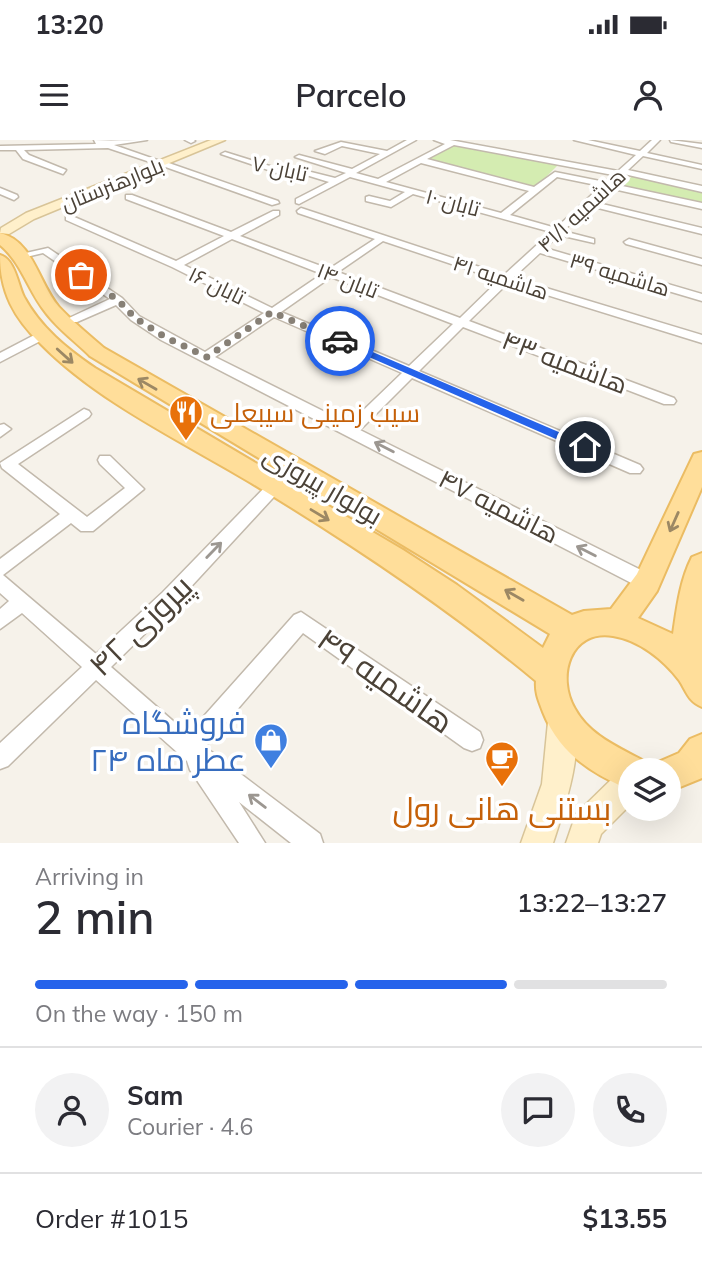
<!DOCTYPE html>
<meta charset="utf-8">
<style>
:root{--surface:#fff;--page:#f2f2f3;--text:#2b2b33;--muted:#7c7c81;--line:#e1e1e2;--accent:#2563eb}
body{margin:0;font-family:Mulish,Cairo,sans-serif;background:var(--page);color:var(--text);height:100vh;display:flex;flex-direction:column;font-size:26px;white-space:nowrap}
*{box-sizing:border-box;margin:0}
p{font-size:23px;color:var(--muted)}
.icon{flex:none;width:38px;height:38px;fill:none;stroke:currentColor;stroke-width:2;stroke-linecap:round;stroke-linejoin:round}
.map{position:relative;height:703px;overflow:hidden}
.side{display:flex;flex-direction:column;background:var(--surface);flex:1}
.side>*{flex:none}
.buttons{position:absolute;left:618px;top:618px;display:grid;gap:14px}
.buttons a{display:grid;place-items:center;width:63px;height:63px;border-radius:50%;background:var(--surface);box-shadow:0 7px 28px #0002;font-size:35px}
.pin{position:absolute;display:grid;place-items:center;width:60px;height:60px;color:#fff;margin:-30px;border:4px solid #fff;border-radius:50%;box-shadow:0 2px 7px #0007}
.courier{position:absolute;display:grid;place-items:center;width:70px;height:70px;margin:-35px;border:5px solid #2563eb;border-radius:50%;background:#fff;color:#222;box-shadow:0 2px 9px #0007}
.overview em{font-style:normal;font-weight:600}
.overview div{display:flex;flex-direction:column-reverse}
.overview{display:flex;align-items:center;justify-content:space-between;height:119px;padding:0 35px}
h1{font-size:46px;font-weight:600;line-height:52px}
.bar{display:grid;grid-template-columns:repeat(4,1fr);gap:10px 7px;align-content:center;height:84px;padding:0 35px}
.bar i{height:9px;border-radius:5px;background:var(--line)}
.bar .current{background:var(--accent)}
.bar p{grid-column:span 4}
.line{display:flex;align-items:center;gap:18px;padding:0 35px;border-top:2px solid var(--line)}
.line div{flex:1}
.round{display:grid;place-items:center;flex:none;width:74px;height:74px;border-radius:37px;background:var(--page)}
.status{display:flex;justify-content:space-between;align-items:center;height:49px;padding:0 35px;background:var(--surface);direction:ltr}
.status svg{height:19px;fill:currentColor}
header{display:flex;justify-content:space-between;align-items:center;height:91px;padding:0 35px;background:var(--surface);font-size:32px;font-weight:600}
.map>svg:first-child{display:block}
.green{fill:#d4ecb1}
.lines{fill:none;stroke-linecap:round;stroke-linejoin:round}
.street-casing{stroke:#c2b9ac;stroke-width:3}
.secondary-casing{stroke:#d8c498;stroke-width:3}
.primary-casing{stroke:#ebbc63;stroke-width:4}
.street{fill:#fff;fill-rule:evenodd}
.secondary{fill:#fff0cb;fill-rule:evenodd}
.primary{fill:#ffde9a;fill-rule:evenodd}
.oneway{stroke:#9c8864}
.oneway2{stroke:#9c9791}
.route{fill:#2563eb}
.done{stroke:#878076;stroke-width:7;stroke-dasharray:0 12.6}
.labels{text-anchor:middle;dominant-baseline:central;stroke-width:7;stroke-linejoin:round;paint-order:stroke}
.far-street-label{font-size:21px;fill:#4b4237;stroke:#fff}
.street-label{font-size:26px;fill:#4b4237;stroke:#fff}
.food-label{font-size:26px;fill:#c56008;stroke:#fff;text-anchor:start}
.near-street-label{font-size:32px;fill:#4b4237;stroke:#fff}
.near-shop-label{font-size:32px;fill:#366cbe;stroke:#fff;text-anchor:end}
.near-food-label{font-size:32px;fill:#c56008;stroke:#fff}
</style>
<div class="status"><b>13:20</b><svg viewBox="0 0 49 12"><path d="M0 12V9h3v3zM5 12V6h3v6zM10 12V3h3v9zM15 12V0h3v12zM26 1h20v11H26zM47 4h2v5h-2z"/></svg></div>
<header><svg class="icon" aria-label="menu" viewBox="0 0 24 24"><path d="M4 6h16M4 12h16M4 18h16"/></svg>Parcelo<svg class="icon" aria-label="person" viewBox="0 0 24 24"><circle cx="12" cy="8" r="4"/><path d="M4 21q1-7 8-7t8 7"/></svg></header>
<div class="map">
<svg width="702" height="703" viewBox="0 0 702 703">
<rect width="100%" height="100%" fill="#f6f2ea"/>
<g class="green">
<path d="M453 5 559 24 535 48 427 20Z"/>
<path d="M633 35 702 50V64L623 46Z"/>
</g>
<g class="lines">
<g class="street-casing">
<g id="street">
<path d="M94 0C111 1 128 0 147 0L114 5 160 21 153 23 108 8 24 10 29 15 66 30 63 34 23 19 16 10H0V6L96 4Z"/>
<path d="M185 0H194L195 1 191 3Z"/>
<path d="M407 0H416L356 33 378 39 445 4 434 0H450L618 31 636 15 574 0H588L640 11 652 0H660L647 13 702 25V29L643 16 628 30 702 46V52L624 34 613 44 702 63V69L609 48 594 62 702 88V94L590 66 563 91 594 99V103L559 95 545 108 702 154V161L540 113 513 138 702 195V203L508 143 469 181 674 258 676 261 674 264H664L463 187 419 231 640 325 643 329 640 333H630L412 238 360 290 653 436 656 442 653 448 647 450 641 448 161 200 131 180 116 165 77 182H69V178L110 159 43 113 22 118 17 115 48 108 122 158 139 176 205 212 264 173 172 127 66 80V76H72L176 121 224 96 126 59V55H132L231 92 273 71H279V75L240 96 329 129 375 99 298 73 297 71 301 68 504 135 551 92 413 54 391 67 366 61V57L369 56 390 61 405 52 350 37 299 64 296 63V59L329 42 303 34 286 36 221 14 225 12 289 32 303 30 335 38 346 33 295 17 299 15 352 29 380 14 342 6 325 14 315 11 341 2 387 11ZM454 5 613 35 605 42 555 32 534 47 427 19ZM421 23 529 51 501 73 386 42ZM557 37 601 46 556 88 510 75ZM232 99 322 134 272 168 184 125ZM383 101 499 140 460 178 338 132ZM331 137 453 184 409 226 281 172ZM274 177 402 233 349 284 215 217Z"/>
<path d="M670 0 702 4V8L671 2Z"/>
<path d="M163 21 278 61 279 63 272 65 160 25Z"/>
<path d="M0 48 17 55 18 57 14 60 0 54Z"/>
<path d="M629 99 702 119V125L626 104 624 102Z"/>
<path d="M42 191 46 192V198L0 222V213Z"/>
<path d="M84 269 89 271 91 274 89 277 18 324 87 377 125 348 100 324 98 320 100 316H110L144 349 93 391H81L71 383 3 435 96 514 163 452 269 343 275 341 283 347 175 464 111 527 188 594 294 475 301 472 480 592 483 600 480 608 472 611 464 608 303 493 205 607 320 694 323 703H291L239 662 265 703H239L190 630 187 621 96 540 8 626 0 629V603L82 527 22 473 0 489V469L9 461 0 453V419L60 374 2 328 0 323Z"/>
<path d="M4 284 11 289 0 297V285Z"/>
</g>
</g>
<g class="secondary-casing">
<g id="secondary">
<path d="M211 0H225L34 79 9 94 0 93 1 88 26 73Z"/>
<path d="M562 568 572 572C586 607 564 669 553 703H521L542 644 548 582 552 572Z"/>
<path d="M630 628 635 630H630V665L601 694 598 703H566L576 674 619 632Z"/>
</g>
</g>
<g class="primary-casing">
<g id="primary">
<path d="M0 93C34 101 39 145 59 167 73 182 89 195 104 208L572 475 584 471 611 469 637 434 694 314 702 312V347L657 451 638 478 673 494C677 467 680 441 692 417L702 413V567C688 561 687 552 679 540 664 520 639 500 613 496 570 489 556 537 575 569 589 595 618 607 642 620L647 630H630V650C591 633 559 613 543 572 539 561 535 553 536 541 447 467 352 404 253 344 183 302 98 262 41 204 14 178 0 152 0 115 15 119 18 145 24 157 41 188 67 209 95 228L403 410 457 445 543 508 550 494 90 216C76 202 58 189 46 173 28 151 22 123 0 105Z"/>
<path d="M702 594V638L668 652V630H652L656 623 679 613 690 599Z"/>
</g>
</g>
<use href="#street" class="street"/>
<use href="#secondary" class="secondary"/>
<use href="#primary" class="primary"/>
</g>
<defs><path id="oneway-shaft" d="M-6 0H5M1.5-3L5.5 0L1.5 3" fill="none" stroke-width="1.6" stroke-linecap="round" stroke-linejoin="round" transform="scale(1.75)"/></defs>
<g class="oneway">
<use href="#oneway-shaft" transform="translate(65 216) rotate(42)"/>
<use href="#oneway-shaft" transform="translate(147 244) rotate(-150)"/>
<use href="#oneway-shaft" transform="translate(320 375) rotate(31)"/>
<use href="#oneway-shaft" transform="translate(674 382) rotate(114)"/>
<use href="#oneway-shaft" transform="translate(514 455) rotate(-150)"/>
</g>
<g class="oneway2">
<use href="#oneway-shaft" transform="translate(384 307) rotate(-153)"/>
<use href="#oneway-shaft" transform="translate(214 410) rotate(-46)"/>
<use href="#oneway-shaft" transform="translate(586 411) rotate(-153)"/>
<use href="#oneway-shaft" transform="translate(257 661) rotate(-142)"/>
</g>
<path class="route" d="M340 198 589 305 590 307 589 310H581L337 203V199Z"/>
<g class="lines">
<path class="done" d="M81 135 118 160 135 178 165 197 207 217 272 172 340 201"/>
</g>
<defs>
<g id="restaurant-pin" transform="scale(1.75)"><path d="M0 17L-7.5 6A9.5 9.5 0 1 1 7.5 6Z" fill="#e8710a" stroke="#fff"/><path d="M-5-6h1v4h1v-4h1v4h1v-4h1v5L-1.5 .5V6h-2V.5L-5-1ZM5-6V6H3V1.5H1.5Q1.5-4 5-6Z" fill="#fff"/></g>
<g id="shop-pin" transform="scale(1.75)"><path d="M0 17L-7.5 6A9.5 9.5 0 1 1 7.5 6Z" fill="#3f7fe0" stroke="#fff"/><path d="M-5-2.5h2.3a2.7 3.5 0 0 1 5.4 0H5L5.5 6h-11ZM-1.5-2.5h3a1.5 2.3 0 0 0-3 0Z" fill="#fff"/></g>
<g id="cafe-pin" transform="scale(1.75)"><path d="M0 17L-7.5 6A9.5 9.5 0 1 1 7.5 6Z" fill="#e8710a" stroke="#fff"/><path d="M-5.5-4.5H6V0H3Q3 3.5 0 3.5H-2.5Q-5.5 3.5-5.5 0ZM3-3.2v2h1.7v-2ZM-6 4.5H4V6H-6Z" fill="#fff"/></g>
</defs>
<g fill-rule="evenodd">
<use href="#restaurant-pin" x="186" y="272"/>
<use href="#shop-pin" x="271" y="600"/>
<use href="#cafe-pin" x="502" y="618"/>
</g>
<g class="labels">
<g class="far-street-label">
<text transform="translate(280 28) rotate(12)">تابان ۷</text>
<text transform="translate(112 44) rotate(-22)">بلوارهنرستان</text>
<text transform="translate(453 62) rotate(15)">تابان ۱۰</text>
<text transform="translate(581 70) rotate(-43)">هاشمیه ۴۱/۱</text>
<text transform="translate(620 134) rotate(17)">هاشمیه ۳۹</text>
<text transform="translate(501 137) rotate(18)">هاشمیه ۴۱</text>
<text transform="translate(348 140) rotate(21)">تابان ۱۴</text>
<text transform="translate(217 145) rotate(26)">تابان ۱۶</text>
</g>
<g class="street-label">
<text transform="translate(565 222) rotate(21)">هاشمیه ۴۳</text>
<text transform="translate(323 345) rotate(30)">بولوار پیروزی</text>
<text transform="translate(499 366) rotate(27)">هاشمیه ۴۷</text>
</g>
<g class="food-label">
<text x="210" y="272">سیب زمینی سیبعلی</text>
</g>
<g class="near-street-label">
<text transform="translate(140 485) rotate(-44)">پیروزی ۴۲</text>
<text transform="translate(386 540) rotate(35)">هاشمیه ۴۹</text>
</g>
<g class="near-shop-label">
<text x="246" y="582">فروشگاه<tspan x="246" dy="37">عطر ماه ۲۴</tspan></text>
</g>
<g class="near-food-label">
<text x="502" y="668">بستنی هانی رول</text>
</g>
</g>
</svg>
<div class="buttons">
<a><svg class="icon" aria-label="layers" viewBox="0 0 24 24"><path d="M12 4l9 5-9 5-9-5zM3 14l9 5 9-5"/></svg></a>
</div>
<div class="pin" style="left:81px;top:135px;background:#ea580c"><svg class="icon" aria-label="bag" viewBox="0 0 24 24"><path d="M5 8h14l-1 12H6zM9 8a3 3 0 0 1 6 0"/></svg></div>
<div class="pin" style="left:585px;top:307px;background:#1f2937"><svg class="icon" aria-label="home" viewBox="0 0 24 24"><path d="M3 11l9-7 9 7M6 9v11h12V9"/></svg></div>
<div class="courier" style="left:340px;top:201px"><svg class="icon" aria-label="car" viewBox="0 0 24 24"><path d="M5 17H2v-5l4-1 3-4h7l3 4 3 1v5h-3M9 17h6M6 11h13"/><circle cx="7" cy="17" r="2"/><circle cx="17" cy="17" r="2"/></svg></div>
</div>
<section class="side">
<div class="overview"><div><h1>2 min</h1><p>Arriving in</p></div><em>13:22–13:27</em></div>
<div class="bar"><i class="current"></i><i class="current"></i><i class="current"></i><i></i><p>On the way · 150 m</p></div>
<div class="line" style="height:126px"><a class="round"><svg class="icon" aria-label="person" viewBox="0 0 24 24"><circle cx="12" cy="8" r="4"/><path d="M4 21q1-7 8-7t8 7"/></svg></a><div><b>Sam</b><p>Courier · 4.6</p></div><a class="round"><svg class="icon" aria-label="chat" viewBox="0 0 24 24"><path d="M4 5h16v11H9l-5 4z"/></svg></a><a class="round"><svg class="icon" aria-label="phone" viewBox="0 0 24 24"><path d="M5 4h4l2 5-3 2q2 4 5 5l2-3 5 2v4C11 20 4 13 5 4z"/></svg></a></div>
<div class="line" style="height:91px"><div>Order #1015</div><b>$13.55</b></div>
</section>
